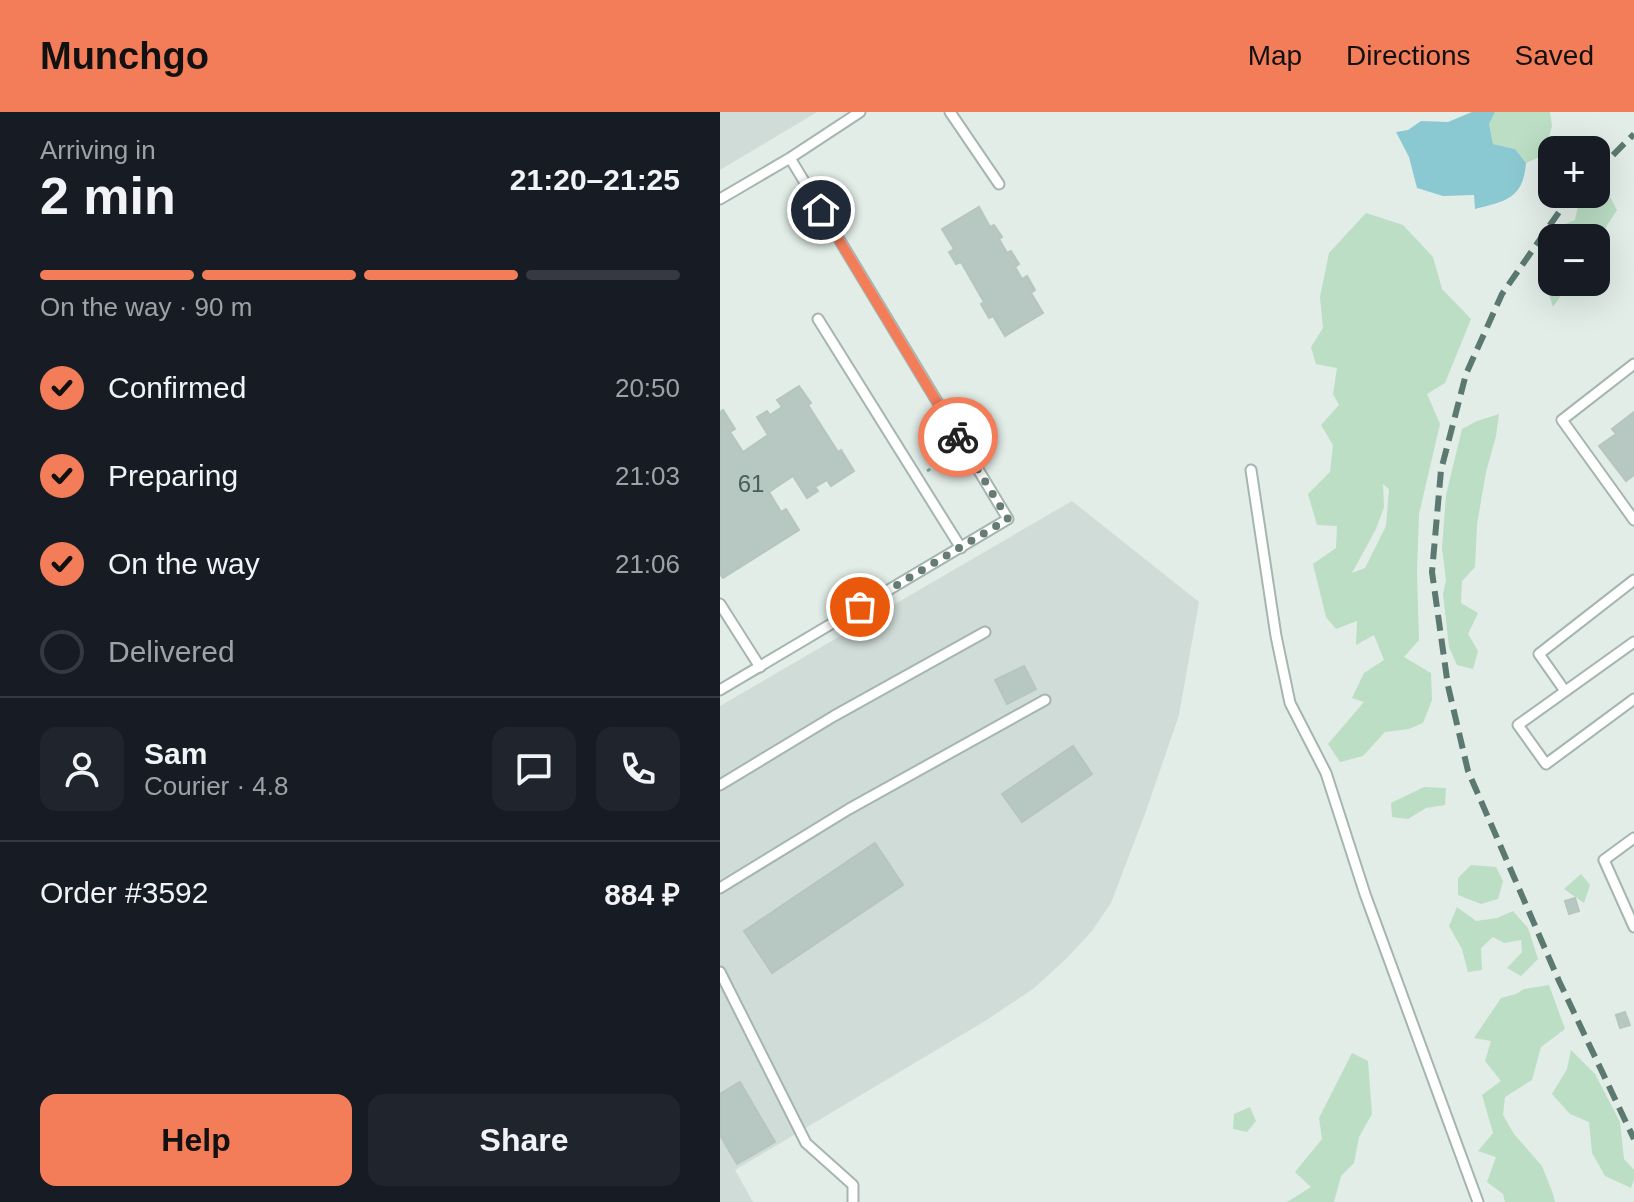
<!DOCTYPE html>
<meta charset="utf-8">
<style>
:root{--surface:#171b24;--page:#20242c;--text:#f1f3f6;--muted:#9ea1a6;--line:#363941;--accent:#f37d59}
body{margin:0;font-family:Arial,sans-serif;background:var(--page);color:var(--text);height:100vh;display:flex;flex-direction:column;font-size:30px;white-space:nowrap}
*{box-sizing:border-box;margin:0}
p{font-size:26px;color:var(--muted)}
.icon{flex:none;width:44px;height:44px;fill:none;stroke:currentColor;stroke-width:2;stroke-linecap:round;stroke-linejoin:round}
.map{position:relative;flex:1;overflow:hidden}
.details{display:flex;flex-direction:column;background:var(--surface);width:720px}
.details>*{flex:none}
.controls{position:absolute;left:818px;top:24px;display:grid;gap:16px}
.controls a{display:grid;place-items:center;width:72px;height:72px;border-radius:16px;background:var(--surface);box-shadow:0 8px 32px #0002;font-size:40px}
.pin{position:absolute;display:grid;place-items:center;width:68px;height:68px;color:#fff;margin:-34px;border:4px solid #fff;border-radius:50%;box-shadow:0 2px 8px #0007}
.courier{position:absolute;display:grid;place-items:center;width:80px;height:80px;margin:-40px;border:6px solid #f37d59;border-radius:50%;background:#fff;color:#222;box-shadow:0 2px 10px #0007}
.summary em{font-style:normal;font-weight:700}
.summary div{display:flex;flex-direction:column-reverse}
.summary{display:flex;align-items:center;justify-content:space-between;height:136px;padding:0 40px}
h1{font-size:52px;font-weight:700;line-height:60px}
.bar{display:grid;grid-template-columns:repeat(4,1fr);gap:12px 8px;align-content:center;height:96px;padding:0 40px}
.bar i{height:10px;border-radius:6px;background:var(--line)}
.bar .current{background:var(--accent)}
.bar p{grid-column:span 4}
.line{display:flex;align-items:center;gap:20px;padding:0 40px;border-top:2px solid var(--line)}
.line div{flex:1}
.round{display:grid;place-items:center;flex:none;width:84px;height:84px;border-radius:16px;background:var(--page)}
ol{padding:0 40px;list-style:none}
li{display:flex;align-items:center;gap:24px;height:88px}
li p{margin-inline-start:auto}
li .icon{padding:8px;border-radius:50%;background:var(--accent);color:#111;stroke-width:4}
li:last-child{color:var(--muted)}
li i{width:44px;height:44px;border:4px solid var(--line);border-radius:50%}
.button{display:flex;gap:16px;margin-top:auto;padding:16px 40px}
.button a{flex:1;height:92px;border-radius:16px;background:var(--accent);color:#111;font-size:32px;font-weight:700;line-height:92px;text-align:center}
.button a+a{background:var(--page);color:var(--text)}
header{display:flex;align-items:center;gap:48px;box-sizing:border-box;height:112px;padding:0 40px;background:var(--accent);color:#111}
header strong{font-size:38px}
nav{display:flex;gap:44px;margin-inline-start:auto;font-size:28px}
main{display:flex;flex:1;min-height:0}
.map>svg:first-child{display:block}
.built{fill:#d0dcd7}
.green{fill:#bbdec4;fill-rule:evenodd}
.water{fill:#8ac8d2}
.building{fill:#b7c7c1;stroke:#b5c6bf;stroke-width:2}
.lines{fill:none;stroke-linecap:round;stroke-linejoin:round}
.service-casing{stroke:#a5b5af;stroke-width:13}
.path{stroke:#82b1a1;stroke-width:3;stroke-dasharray:4 6;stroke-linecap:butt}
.service{stroke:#fff;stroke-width:9}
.rail{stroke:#5c7971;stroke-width:6;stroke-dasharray:16 8;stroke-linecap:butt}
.done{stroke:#657b74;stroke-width:8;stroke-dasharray:0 14.4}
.route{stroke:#f37d59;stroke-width:10}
.labels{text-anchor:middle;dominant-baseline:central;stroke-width:6;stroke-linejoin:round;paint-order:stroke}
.number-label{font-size:24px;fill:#476059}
</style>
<header>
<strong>Munchgo</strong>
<nav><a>Map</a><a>Directions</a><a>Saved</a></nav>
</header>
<main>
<section class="details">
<div class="summary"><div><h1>2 min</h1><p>Arriving in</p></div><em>21:20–21:25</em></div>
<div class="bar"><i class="current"></i><i class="current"></i><i class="current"></i><i></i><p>On the way · 90 m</p></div>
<ol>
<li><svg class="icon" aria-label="check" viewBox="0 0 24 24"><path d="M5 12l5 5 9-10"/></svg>Confirmed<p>20:50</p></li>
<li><svg class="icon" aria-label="check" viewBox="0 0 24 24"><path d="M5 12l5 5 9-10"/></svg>Preparing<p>21:03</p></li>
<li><svg class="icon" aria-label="check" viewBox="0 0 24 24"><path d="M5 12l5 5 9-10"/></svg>On the way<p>21:06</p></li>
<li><i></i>Delivered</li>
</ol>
<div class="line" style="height:144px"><a class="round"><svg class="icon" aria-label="person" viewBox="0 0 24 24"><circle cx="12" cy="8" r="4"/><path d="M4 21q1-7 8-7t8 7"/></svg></a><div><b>Sam</b><p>Courier · 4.8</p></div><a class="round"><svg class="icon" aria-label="chat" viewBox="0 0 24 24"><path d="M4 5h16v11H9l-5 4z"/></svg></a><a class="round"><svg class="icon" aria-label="phone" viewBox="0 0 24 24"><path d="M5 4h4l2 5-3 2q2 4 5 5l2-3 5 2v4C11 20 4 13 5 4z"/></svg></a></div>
<div class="line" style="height:104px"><div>Order #3592</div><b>884 ₽</b></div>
<div class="button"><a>Help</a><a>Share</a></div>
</section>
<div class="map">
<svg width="914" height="1090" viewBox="0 0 914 1090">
<rect width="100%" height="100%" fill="#e2ede8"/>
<g class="built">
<path d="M0 0H97L0 58Z"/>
<path d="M352 389 479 490 459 603 426 699 391 791 372 819 346 847 313 877 265 909 15 1058 33 1090H0V594Z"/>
</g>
<g class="green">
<path d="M775 0H830L832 14 824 43 806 51 795 37 773 32 769 12Z"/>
<path d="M872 82 890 85 897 98 876 130V126H832V170H850L833 195 825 170 820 143 840 114 855 108 858 94Z"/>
<path d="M646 101 683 113 713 145 722 177 751 207 725 271 707 282 720 312 699 402 697 461 699 528 684 545 711 561 712 588 703 611 689 617 665 620 643 644 620 650 608 632 644 590 632 586 644 561 664 548 654 523 636 533 637 509 616 517 606 505 593 452 616 436 617 414 597 413 588 382 610 360 613 333 601 313 619 293 613 282 617 256 596 252 591 235 603 216 600 185 609 141ZM663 372 669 377 666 414 645 456 632 461 656 417 664 395Z"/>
<path d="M779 302 776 324 766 360 757 412 755 455 742 469 741 491 758 501 748 522 758 539 753 557 737 553 729 535 723 482 726 468 722 436 726 383 742 317 757 309Z"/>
<path d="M704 675 726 676 725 693 706 696 688 707 672 705 671 691Z"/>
<path d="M751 753 776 755 783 769 778 787 761 792 738 783V766Z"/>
<path d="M861 762 870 773 864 791 844 777Z"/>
<path d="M737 795 756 809 777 806 793 799 808 816 818 847 801 864 787 856 802 840 801 828 784 831 773 825 761 836 762 858 748 860 742 837 729 814Z"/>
<path d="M829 873 845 917 821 935 812 968 785 985 783 1003 794 1022 822 1054 833 1082 835 1090H785L783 1082 767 1070 776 1045 758 1039 773 1021 762 983 781 969 765 949 771 929 754 926 781 886 796 882 804 877Z"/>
<path d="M851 938 875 962 900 1010 904 1047 914 1058V1067L911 1076 885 1064 872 1041 869 1010 850 1002 832 982 847 957Z"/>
<path d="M632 941 648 949 652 1002 639 1025 634 1051 621 1064 614 1090H567L591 1075 575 1060 602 1027 599 1006Z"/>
<path d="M530 995 536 1009 527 1020 513 1017 514 1002Z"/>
</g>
<path class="water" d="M752 0H775L769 12 773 32 795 37 806 51C803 87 786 89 755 97L754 83 723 84 697 76 689 45 676 20 688 18 701 9 728 10Z"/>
<g class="building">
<path d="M259 95 270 115 274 113 282 125 279 127 287 141 291 139 299 152 295 155 302 167 307 164 315 178 311 181 323 201 285 224 273 204 269 206 261 192 264 190 241 150 236 152 229 140 234 137 222 117Z"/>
<path d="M79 274 91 291 88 293 118 340 121 338 134 359 111 374 107 368 95 375 98 379 87 386 73 364 49 380 61 400 66 397 79 418 3 466 0 462V300L3 298 15 317 10 320 23 340 48 323 37 305 47 299 50 303 62 295 57 288Z"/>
<path d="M914 300V363L906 369 879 334 896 322 892 317Z"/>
<path d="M304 554 316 577 287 592 275 568Z"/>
<path d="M353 634 372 662 302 710 282 682Z"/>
<path d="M155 731 183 773 52 861 24 819Z"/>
<path d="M855 786 859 799 849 802 845 789Z"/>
<path d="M905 900 910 913 900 916 896 903Z"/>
<path d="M20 970 55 1030 17 1052 0 1023V982Z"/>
</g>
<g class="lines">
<g class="service-casing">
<g id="service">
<path d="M230 0 279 72"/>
<path d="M0 87 70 46 140 0"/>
<path d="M98 207 241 436"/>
<path d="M914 252 842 308 914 408"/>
<path d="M531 358 556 524 570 591 606 661 645 782 758 1090"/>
<path d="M0 492 40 555"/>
<path d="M914 530 798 613 826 652 914 587"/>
<path d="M0 578 288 407 70 46"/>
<path d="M845 579 819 542 914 468"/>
<path d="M0 673 114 604 265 520"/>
<path d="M914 726 884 748 914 815"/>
<path d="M0 776 129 697 325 588"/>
<path d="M0 860 86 1031 133 1073V1090"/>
</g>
</g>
<path class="path" d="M207 359 235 342"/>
<use href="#service" class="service"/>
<g class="rail">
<path d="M876 60 914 22"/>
<path d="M854 82 846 90 782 182 746 262 721 358 712 460 728 574 748 659 839 869 914 1027"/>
</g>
</g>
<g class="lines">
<path class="done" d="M140 495 288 407 238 325"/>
<path class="route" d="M101 98 238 325"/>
</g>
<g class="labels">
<g class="number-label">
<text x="31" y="371">61</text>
</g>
</g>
</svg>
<div class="controls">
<a>+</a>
<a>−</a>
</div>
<div class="pin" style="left:140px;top:495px;background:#ea580c"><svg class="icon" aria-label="bag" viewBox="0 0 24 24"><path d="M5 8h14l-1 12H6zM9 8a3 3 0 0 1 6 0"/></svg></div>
<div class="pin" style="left:101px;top:98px;background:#1f2937"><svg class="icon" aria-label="home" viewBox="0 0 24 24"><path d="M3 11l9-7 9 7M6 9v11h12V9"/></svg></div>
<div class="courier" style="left:238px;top:325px"><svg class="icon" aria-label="bike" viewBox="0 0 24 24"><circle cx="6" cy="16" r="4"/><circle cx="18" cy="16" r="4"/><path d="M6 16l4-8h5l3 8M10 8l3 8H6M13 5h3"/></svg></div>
</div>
</main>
